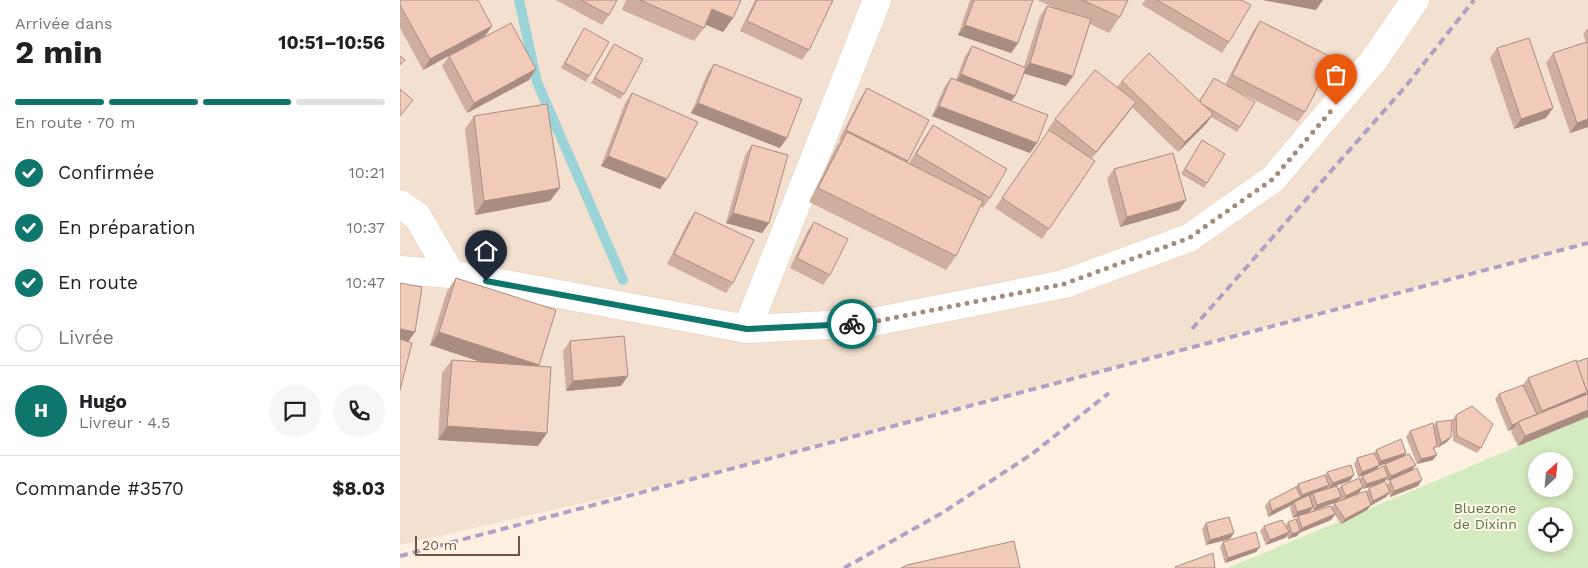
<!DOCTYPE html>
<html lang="fr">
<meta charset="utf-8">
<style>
:root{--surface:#fff;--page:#f6f6f6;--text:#202124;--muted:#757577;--line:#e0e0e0;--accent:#0f766e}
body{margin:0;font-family:"Work Sans",sans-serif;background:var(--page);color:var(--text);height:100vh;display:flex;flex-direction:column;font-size:19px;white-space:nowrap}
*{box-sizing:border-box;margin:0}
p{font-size:16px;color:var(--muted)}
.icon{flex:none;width:28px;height:28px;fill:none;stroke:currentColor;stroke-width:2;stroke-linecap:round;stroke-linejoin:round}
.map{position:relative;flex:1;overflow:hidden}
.sheet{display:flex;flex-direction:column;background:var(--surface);width:400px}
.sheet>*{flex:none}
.needle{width:32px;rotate:26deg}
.fabs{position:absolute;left:1128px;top:452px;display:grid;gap:10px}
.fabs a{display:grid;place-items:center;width:45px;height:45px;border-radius:50%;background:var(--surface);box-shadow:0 2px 8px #0003;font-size:25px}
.scale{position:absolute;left:15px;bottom:12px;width:105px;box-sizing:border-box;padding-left:5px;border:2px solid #745447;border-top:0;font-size:14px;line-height:18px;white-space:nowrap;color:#745447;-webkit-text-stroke:4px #fff4e7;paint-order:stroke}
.pin{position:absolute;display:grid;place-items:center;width:42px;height:42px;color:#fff;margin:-51px -21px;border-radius:50% 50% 50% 0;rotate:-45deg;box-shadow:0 0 5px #0007}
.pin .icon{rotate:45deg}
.courier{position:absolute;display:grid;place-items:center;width:50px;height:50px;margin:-25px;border:4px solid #0f766e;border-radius:50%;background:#fff;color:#222;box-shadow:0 1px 6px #0007}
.summary em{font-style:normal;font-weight:700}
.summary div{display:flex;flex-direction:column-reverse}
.summary{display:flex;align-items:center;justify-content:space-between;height:85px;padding:0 15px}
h1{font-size:32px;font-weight:700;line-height:38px}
.bar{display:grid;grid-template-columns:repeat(4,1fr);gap:8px 5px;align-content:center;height:60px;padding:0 15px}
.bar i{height:6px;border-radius:4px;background:var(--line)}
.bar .current{background:var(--accent)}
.bar p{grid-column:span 4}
.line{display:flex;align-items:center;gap:12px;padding:0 15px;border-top:1px solid var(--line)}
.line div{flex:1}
.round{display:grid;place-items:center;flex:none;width:52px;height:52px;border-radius:26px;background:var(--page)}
ol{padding:0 15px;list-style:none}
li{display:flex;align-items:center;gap:15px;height:55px}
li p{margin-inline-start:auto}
li .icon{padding:5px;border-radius:50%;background:var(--accent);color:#fff;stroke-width:4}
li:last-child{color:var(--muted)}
li i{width:28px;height:28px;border:2px solid var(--line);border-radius:50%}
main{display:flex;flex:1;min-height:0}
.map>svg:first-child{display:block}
.residential{fill:#f4e0cf}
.green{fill:#d4eabf;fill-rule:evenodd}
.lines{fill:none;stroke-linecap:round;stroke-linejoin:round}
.stream{stroke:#9bd4d8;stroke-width:10}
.street-casing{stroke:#e3cdc0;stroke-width:29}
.secondary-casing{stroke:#e8cdbc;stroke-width:29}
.street{stroke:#fff;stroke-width:28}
.secondary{stroke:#fff;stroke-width:28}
.rail{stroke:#b1a0c5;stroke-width:4;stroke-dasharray:8 5;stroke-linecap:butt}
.wall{fill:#d0ae9e;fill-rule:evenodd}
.shaded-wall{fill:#a98d81}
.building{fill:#f2cab8;stroke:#a98d81}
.done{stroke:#a48b7d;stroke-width:5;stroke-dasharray:0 9}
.route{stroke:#0f766e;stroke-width:6}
.labels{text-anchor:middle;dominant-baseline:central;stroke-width:4;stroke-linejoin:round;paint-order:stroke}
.park-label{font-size:14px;fill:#557a3f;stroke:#fff4e7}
</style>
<main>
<section class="sheet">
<div class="summary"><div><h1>2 min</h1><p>Arrivée dans</p></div><em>10:51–10:56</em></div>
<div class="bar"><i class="current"></i><i class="current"></i><i class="current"></i><i></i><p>En route · 70 m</p></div>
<ol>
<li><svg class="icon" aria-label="check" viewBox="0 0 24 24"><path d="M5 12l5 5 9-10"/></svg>Confirmée<p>10:21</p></li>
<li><svg class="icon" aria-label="check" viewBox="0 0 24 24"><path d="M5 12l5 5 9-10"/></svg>En préparation<p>10:37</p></li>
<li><svg class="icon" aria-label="check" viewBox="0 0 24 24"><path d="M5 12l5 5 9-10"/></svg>En route<p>10:47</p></li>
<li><i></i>Livrée</li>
</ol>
<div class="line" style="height:90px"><b class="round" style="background:var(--accent);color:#fff">H</b><div><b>Hugo</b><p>Livreur · 4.5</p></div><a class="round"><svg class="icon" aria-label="chat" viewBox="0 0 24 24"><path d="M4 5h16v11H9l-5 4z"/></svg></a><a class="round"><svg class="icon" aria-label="phone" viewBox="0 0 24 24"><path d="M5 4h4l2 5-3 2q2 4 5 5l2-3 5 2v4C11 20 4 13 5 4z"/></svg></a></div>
<div class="line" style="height:65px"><div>Commande #3570</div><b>$8.03</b></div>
</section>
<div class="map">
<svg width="1188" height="568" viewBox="0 0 1188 568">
<rect width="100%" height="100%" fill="#fdf0e1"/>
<path class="residential" d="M0 0H1188V242L296 477 0 545Z"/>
<path class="green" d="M1188 417V568H828ZM1136 461H1164V489H1136ZM1136 516H1164V544H1136Z"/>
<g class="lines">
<path class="stream" d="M119 0 137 82 223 280"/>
<g class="street-casing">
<g id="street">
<path d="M0 204 17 216 51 274"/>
<path d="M347 329 477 0"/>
</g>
</g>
<g class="secondary-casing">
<path id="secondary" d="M0 270 51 274 347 329 468 323 664 284 789 238 873 179 974 60 1015 0"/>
</g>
<use href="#street" class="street"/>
<use href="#secondary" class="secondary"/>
<g class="rail">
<path d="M792 329 1006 86 1074 0"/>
<path d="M0 556 1188 243"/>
<path d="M444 568 542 513 632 454 709 393"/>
</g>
</g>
<g class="wall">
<path d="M0 0 92 26 85 36 23 70 0 28Z"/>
<path d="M156 0H217L209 15 202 25Z"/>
<path d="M226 0H341L333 18 323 32 305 24 304 28 294 41 222 10Z"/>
<path d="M355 0H433L409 50 402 60 340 31Z"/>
<path d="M570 0H633L618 43 611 53 558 35Z"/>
<path d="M637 0H728L720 17 709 33 690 24 673 76 666 86 624 73 615 96 611 101 637 143 630 153 532 116 544 88 551 78 556 80 565 56 572 46 624 67 640 16 647 6 653 7Z"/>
<path d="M745 0H841L829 42 822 53 742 5Z"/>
<path d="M860 21 905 112 898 122 831 88 840 127 837 132 811 117 806 124 778 152 732 107 691 158 695 161 642 239 595 208 649 130 653 133 648 129 655 119 717 87 722 81 799 101 814 78 825 85 853 31Z"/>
<path d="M184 28 189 76 186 82 161 68Z"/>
<path d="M1188 28V127L1170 133 1146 63 1153 53 1186 42 1183 34Z"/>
<path d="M214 44 224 94 220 99 191 83Z"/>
<path d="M1097 48 1146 118 1114 129 1090 58Z"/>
<path d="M49 56 136 69 129 80 67 113 42 66Z"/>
<path d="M314 64 380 148 291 113 307 74Z"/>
<path d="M467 88 508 161 507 162 509 163 526 135 533 125 590 198 583 208 580 206 556 256 546 270 409 202 437 145 441 141 439 140 460 99Z"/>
<path d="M232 93 267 179 260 189 201 166 225 103Z"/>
<path d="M74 116 150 201 75 215 65 129Z"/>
<path d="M802 140 807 183 804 188 781 174Z"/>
<path d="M352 145 369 223 362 233 326 223 345 155Z"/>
<path d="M714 169 786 200 779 210 720 227 707 179Z"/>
<path d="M295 212 333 283 326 293 267 264 288 222Z"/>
<path d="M414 222 430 275 423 285 390 268 407 232Z"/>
<path d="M56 278 138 366 147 433 138 446 38 440 42 373 52 360 80 362 30 345 47 291Z"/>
<path d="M170 341 221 386 166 391 163 351Z"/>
<path d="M1188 358V417L1118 446 1111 432 1113 429 1108 431 1095 399 1099 394 1123 385 1128 378Z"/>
<path d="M1056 415 1081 448 1077 453 1053 441 1052 420Z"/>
<path d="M1036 422 1051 437 1047 442 1037 448 1036 447 1034 450 1033 460 1017 464 1006 437 1010 431 1034 426Z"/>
<path d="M976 450 1006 453 1004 456 1013 470 1018 486 990 497 989 493 986 497 970 506 967 510 941 524 935 515 931 520 899 533 897 536 888 539 887 536 885 538 866 545 860 531 864 526H885L888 522 896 519 898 516 893 518 890 508 892 505 868 517 865 506 869 501 896 487 898 484 925 475 927 472 950 481 932 487 938 489 941 486 960 479 962 476 964 475 958 477 954 464 957 458 974 453ZM990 462 985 464 984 467 976 470 979 466ZM986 479 987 481 990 480 987 485 984 482ZM981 483 969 488 967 491 954 496 959 493 962 488 963 489ZM934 503 932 507 910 512 912 508 913 511Z"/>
<path d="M806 523 830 539 806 545 802 529Z"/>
<path d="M823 542 860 547 856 552 825 563 820 547Z"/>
</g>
<g class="shaded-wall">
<path d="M862 0H923L916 10Z"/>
<path d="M312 9 333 18 323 32 302 23Z"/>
<path d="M565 25 618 43 611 53 558 35Z"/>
<path d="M92 26 85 36 23 70 30 59Z"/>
<path d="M630 63 673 76 666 86 622 73Z"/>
<path d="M136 69 129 80 67 113 74 103Z"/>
<path d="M561 74 615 96 608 106 554 84Z"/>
<path d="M736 102 729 112 689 162 696 152Z"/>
<path d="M298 103 387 138 380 148 291 113Z"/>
<path d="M539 106 637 143 630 153 532 116Z"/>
<path d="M1153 108 1146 118 1114 129 1121 119Z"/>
<path d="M813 114 806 124 778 152 785 142Z"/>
<path d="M1188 119V127L1170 133 1177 123Z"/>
<path d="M208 156 267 179 260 189 201 166Z"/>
<path d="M160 188 150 201 75 215 84 201Z"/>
<path d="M786 200 779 210 720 227 727 217Z"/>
<path d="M333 213 369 223 362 233 326 223Z"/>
<path d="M0 329 15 332 8 342 0 340Z"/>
<path d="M39 332 139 365 130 378 30 345Z"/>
<path d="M228 376 221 386 166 391 173 381Z"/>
<path d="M1187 392 1180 402 1135 421 1142 411Z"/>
<path d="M1188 410V417L1118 446 1125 436Z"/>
<path d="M1117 423 1113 429 1108 431 1112 425Z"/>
<path d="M47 426 147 433 138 446 38 440Z"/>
<path d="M1051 437 1047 442 1037 448 1041 443Z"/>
<path d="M1006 453 1002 458 979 466 976 470 958 477 962 472 978 465 981 461Z"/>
<path d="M1037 455 1033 460 1017 464 1021 459Z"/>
<path d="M1016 465 1012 470 987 481 991 476Z"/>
<path d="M954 475 950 481 929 488 933 483Z"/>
<path d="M988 477 984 482 963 489 967 484Z"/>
<path d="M1022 480 1018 486 990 497 994 491Z"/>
<path d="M929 485 925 490 913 493 911 495 894 502 892 505 868 517 872 511 900 497 902 495Z"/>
<path d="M963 487 959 493 942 502 946 496Z"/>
<path d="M990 492 986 497 970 506 967 510 941 524 945 519 970 505 973 501Z"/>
<path d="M941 497 937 502 913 511 917 505Z"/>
<path d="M913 507 910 512 893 518 897 512Z"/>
<path d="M935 514 931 520 899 533 897 536 888 539 892 534 899 531 902 528Z"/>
<path d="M889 532 885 538 866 545 870 540Z"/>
<path d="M834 533 830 539 806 545 810 540Z"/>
<path d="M860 547 856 552 825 563 828 558Z"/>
</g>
<g class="building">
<path d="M0 0H78L92 26 30 59 0 5Z"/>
<path d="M181 0H217L209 15Z"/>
<path d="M240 0H341L333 18 312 9 304 28Z"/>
<path d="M357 0H433L409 50 347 21Z"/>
<path d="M574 0H633L618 43 565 25Z"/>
<path d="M682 0H728L720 17Z"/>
<path d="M757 0H841L851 5 829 42Z"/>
<path d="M647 6 691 19 673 76 630 63Z"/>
<path d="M860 21 933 58 905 112 832 75Z"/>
<path d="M111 23 136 69 74 103 49 56Z"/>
<path d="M184 28 209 42 189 76 165 63Z"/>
<path d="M1129 38 1153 108 1121 119 1097 48Z"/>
<path d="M1187 42 1188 44V119L1177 123 1153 53Z"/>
<path d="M214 44 243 59 224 94 195 78Z"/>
<path d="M572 46 626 68 615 96 561 74Z"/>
<path d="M749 53 813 114 785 142 722 81Z"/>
<path d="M0 56 5 60 0 65Z"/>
<path d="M314 64 402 99 387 138 298 103Z"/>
<path d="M695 70 736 102 696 152 655 119Z"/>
<path d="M551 78 648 115 637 143 539 106Z"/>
<path d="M814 78 855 102 840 127 802 104 800 101Z"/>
<path d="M467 88 529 120 508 161 446 130Z"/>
<path d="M0 89 13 100 0 116Z"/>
<path d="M232 93 298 122 267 179 208 156Z"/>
<path d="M147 104 160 188 84 201 74 116Z"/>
<path d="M533 125 607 169 590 198 516 154Z"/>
<path d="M649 130 695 161 649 229 602 198Z"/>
<path d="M447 132 583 201 556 256 418 188Z"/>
<path d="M802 140 825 154 807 183 785 169Z"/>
<path d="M352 145 388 155 369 223 333 213Z"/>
<path d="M773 153 786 200 727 217 714 169Z"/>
<path d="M295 212 354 240 333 283 274 254Z"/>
<path d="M414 222 448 239 430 275 397 258Z"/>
<path d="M56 278 156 310 139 365 39 332Z"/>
<path d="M0 283 22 287 15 332 0 329Z"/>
<path d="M224 336 228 376 173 381 170 341Z"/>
<path d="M0 339 12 343 0 390Z"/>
<path d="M1188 358V394L1186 395 1185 393 1187 392 1176 362Z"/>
<path d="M52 360 151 367 147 433 47 426Z"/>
<path d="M1176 360 1187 392 1142 411 1128 378Z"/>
<path d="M1123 385 1137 414 1118 422 1117 423 1112 425 1099 394Z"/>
<path d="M1188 394V410L1125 436 1118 422Z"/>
<path d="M1072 406 1093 424 1081 448 1057 436 1056 415Z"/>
<path d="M1052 420 1051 437 1041 443 1036 422Z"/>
<path d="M1033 423 1037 445 1033 448 1037 455 1021 459 1010 431Z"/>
<path d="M1001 439 1006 453 981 461 976 450Z"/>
<path d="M974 453 980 465 962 472 957 458Z"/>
<path d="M1009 454 1016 465 991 476 985 464Z"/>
<path d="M951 465 954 475 933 483 927 472Z"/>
<path d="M984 466 988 477 967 484 962 476Z"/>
<path d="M1017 468 1022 480 994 491 990 480Z"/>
<path d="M925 475 929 485 902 495 898 484Z"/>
<path d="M959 478 963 487 946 496 941 486Z"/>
<path d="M985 481 990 492 973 501 969 488Z"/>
<path d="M937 486 941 497 917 505 913 493Z"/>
<path d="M896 487 901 497 872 511 869 501Z"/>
<path d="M966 491 971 505 945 519 934 503Z"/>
<path d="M909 495 913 507 897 512 894 502Z"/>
<path d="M931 506 935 514 902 528 898 516Z"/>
<path d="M829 517 834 533 810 540 806 523Z"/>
<path d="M896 519 900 531 892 534 888 522Z"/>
<path d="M882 520 889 532 870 540 864 526Z"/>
<path d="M856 532 860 547 828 558 823 542Z"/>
<path d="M614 541 620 568H501L507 565Z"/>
<path d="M813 553 815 568H776L775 567Z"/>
</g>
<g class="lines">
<path class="done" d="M452 324 468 323 664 284 789 238 873 179 936 105"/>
<path class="route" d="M86 281 347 329 452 324"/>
</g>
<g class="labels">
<g class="park-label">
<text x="1085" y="508">Bluezone<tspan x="1085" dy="16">de Dixinn</tspan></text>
</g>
</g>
</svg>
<div class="fabs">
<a><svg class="needle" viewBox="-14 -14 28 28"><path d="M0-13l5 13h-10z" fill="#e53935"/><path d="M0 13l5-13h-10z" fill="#757577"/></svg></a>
<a><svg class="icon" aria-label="locate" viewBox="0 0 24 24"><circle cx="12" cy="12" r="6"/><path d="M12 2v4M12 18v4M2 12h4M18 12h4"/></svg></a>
</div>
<div class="scale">20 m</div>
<div class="pin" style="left:936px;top:105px;background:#ea580c"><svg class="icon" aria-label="bag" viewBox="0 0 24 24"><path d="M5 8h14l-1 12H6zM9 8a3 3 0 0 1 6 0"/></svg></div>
<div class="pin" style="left:86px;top:281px;background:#1f2937"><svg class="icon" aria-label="home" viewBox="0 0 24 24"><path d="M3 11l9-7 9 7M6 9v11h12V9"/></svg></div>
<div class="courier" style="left:452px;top:324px"><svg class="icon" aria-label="bike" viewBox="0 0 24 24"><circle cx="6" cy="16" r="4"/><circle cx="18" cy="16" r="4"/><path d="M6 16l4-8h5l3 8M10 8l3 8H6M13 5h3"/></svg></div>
</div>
</main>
